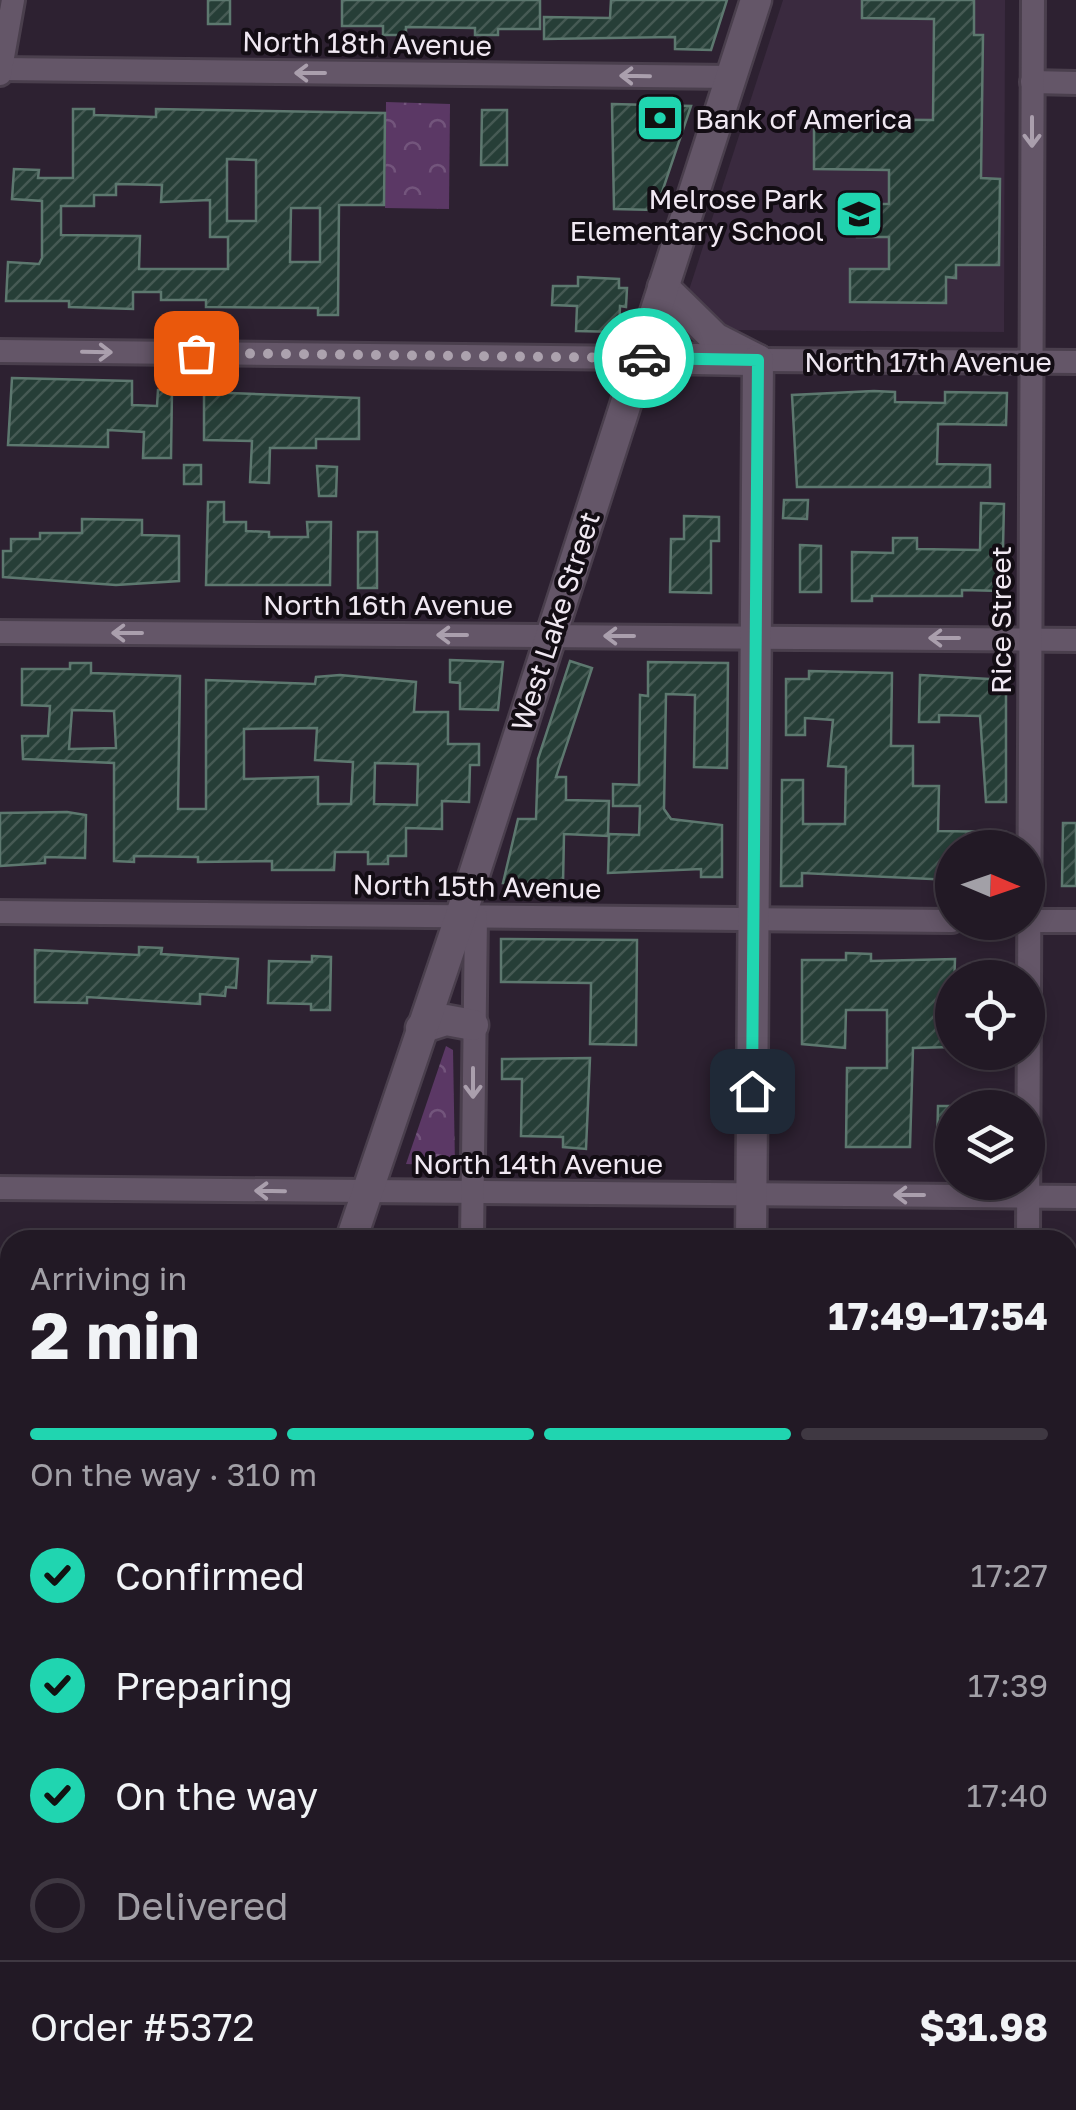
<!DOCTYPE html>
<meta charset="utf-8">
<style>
:root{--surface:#221925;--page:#2a222d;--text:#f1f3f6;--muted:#a2a0a7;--line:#3f3842;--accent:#20d5b0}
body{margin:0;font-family:"Golos Text",sans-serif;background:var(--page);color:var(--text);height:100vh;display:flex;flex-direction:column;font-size:38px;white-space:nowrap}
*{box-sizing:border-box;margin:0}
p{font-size:32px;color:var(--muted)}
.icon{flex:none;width:55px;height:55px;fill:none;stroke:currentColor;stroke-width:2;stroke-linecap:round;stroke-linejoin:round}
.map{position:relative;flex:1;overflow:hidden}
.details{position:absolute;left:0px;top:1230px;width:1078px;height:880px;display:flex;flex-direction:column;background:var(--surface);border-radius:30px 30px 0 0;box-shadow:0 5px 15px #0003,0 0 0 2px var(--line)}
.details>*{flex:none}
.needle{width:65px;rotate:92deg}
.buttons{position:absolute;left:935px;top:830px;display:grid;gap:20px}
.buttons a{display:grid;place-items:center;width:110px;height:110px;border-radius:50%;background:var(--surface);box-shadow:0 5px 15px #0003,0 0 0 2px var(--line);font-size:50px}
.pin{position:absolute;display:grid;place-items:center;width:85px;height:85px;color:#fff;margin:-42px;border-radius:20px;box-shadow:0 5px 15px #0006}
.courier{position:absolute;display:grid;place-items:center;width:100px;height:100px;margin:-50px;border:8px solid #20d5b0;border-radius:50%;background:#fff;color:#222;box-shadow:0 2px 12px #0007}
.overview em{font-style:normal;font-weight:700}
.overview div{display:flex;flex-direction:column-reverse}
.overview{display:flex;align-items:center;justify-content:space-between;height:170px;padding:0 30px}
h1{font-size:65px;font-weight:700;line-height:75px}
.bar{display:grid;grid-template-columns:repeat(4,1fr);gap:15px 10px;align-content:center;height:120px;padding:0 30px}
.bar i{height:12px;border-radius:8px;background:var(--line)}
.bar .current{background:var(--accent)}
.bar p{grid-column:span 4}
.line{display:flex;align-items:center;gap:25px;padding:0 30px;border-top:2px solid var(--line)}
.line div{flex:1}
ol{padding:0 30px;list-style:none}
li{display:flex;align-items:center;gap:30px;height:110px}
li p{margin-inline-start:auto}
li .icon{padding:10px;border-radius:50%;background:var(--accent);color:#111;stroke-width:4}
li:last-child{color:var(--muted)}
li i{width:55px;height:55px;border:5px solid var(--line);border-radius:50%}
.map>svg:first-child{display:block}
.built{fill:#3a2a3f}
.forest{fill:url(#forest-crowns)}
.building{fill:url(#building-hatch);stroke:#5d786f;stroke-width:2.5;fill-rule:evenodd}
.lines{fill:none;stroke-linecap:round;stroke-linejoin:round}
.street-casing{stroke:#4a3f4d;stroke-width:28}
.secondary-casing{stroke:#4a3f4d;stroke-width:35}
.street{stroke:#645668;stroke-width:22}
.secondary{stroke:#645668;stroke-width:30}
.oneway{stroke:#aa9fad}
.done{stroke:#aca2ae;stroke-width:10;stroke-dasharray:0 18}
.route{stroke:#20d5b0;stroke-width:12}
.labels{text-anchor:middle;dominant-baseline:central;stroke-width:8;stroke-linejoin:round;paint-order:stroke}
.street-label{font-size:28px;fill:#f0e8f2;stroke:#130d14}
.poi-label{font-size:28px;fill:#f0e8f2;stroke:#130d14;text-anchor:start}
</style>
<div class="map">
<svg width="1076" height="2110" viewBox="0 0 1076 2110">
<defs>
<pattern id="forest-crowns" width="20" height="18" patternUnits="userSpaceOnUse" patternTransform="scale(2.5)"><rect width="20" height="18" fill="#5b3865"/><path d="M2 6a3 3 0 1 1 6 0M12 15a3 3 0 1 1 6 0" fill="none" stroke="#73557c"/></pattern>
<pattern id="building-hatch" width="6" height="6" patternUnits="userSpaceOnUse" patternTransform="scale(2.5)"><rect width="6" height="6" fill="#263e37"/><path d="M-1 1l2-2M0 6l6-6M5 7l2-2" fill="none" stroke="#465a54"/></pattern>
</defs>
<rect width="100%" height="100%" fill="#2d2131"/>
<path class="built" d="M783 0H1005L1004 332 726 330 689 290Z"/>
<g class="forest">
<path d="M386 102 450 104 449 209 385 208Z"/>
<path d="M446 1046 453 1050 455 1166 406 1164Z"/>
</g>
<g class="building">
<rect x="208" y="0" width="22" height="24"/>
<path d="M342 0H540V29H498V35H475V28L406 27V35H383V26H342Z"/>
<path d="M611 0H727L711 50 675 49V37L544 39V17L610 18Z"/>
<path d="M862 0H974V35H983L981 178 1000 179 999 265H956V278L946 277V303L850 302V269H889V237H857L858 204H889V170L814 169V119L933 120 934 19 862 18Z"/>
<path d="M612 104 691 106 656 210 614 209Z"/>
<path d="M73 109H94V115L156 117V109L385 113 384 205H339L338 315H318V308L206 307V300H161V292H133V309L69 307V301H6L8 262 39 264 42 258V201L12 199 14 169 39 170 38 178H73ZM227 159 256 160V221H227ZM116 184 162 185 161 202 210 200V237H228V269H139L140 236 61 235V206H94V195H116ZM291 208H320V262H290Z"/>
<path d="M482 110H507V165H481Z"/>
<path d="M578 277 619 279V288H627L626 307 620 306 619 332 576 331 577 306 552 305 553 286H578Z"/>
<path d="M12 378 132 381V405L157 406 158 390H172L171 458H143L144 432 108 430V447L8 445Z"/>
<path d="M874 391 895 392V402L945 403V392L1007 393 1006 425 938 424 937 464 990 465V487H797L792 395Z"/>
<path d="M204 392 359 398V439H316V448H270L269 483 250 482 252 441 204 440Z"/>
<rect x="184" y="465" width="17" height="19"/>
<path d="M317 466 337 467 336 496H319Z"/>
<path d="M784 500H808L807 519 783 518Z"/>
<path d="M208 502H224V522H246V531L269 532V537H308L307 522H331L330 585H206Z"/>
<path d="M981 503 1004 504 1002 591 962 590V596H872V601H852V552L893 553V538H917V549L980 550Z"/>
<path d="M684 516 719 517V541H711V593L670 592 671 539H684Z"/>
<path d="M82 519 142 520V535L179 536V581L116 585 3 577V551H11V539H40V533H82Z"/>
<rect x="358" y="532" width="19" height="56"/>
<path d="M800 545 821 546V592H800Z"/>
<path d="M450 660 503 662 498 710 460 709V683L450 682Z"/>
<path d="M570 661 592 668 556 777H566V800L609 801 608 836 564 834 563 885 503 883 518 819H536L538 759Z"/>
<path d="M648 662 728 663 727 768 694 767 695 695 666 694 664 809 671 819 722 825V877H701V869L608 873 609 834 639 835 640 806H613V784L639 785 640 695 648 696Z"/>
<path d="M70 663H91V673L180 676 178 809H206V680L315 684 316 677 340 675 416 682 414 712H448V744H479V765H470L469 802 442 801V829L406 828V856H388V864H368V852H335L334 870H272V861L198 862V857L134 856V862L114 861V763L23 759 22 736H48L50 706 22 705V669H70ZM72 710 114 711 116 748 69 749ZM317 728 315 760 353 762 351 804H318V777L244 779V729ZM375 763 418 764 417 805 374 804Z"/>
<path d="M809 671 892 673 891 746H913V786H939L938 831 1006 832V848H952V880L802 873V886H781L782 780H803V824H845L846 767 828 766 833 720 805 718V735H786V679H809Z"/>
<path d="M920 675 1006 680V802H986L980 716 939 715V722H919Z"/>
<path d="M67 812 86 815 85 858 45 857V863L0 866V813Z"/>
<path d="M1063 823H1076V886H1062Z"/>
<path d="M501 939 637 940 636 1045 590 1044 591 983 501 982Z"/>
<path d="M139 947 162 948 161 954 238 959 236 988 226 987 225 996 200 994V1004L87 997V1003L35 1002V950L139 955Z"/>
<path d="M846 953 871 954V961L955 959 952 1047 913 1048 910 1147H846L847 1068H887V1010H846L845 1048 802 1044V960H846Z"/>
<path d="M312 956 331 957 330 1010H311V1004L268 1003 269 961 312 962Z"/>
<path d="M590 1058 586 1149 563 1147V1137L521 1136 522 1079H502V1059Z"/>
<path d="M938 1106H952V1149H937Z"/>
</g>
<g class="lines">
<g class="street-casing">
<g id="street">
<path d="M1 69 733 77"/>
<path d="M0 74 13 0"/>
<path d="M1032 82 1076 83"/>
<path d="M0 351 639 358"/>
<path d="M758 360 1076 362"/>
<path d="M0 632 1076 640"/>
<path d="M0 912 952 921"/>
<path d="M1028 921H1076"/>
<path d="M0 1188 1076 1197"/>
<path d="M472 1240 476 916"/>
<path d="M1028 1240 1033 0"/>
<path d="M0 1467H10"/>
<path d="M1068 1477H1076"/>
<path d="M0 1719H10"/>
<path d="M1068 1726H1076"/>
<path d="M0 1996H10"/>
<path d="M1068 2004 1076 2005"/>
<path d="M464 2110V2100"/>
<path d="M1024 2110V2100"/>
</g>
</g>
<g class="secondary-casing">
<g id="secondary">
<path d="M663 287 715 338 758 360"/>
<path d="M639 358 751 360"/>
<path d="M421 1028 446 1020 473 1025"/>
<path d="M351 1240 461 915 756 0"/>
<path d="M751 1240 758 360"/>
<path d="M66 2110 69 2100"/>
<path d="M744 2110V2100"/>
</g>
</g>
<use href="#street" class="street"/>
<use href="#secondary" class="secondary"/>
</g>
<defs><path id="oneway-shaft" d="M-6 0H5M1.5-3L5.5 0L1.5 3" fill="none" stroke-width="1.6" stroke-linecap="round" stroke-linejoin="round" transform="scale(2.5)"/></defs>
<g class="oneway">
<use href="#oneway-shaft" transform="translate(310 73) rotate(-180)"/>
<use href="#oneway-shaft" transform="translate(635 76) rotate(-179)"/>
<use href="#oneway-shaft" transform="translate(1032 132) rotate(90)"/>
<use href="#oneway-shaft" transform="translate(97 352) rotate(1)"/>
<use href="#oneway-shaft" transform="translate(127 633) rotate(-180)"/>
<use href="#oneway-shaft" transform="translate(452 635) rotate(-180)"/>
<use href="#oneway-shaft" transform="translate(619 636) rotate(-180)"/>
<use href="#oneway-shaft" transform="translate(944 638) rotate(-180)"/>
<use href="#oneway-shaft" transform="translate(473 1083) rotate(90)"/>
<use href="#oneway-shaft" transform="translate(270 1191) rotate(-179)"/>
<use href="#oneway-shaft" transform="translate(909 1195) rotate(-180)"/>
</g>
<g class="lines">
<path class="done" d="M196 353 644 358"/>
<path class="route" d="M644 358 758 360 752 1091"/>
</g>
<defs>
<g id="bank-square" transform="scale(2.5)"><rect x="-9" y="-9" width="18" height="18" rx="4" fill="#20d5b0" stroke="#130d14"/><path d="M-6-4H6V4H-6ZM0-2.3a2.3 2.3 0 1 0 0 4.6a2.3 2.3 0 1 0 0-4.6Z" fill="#111"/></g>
<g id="school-square" transform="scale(2.5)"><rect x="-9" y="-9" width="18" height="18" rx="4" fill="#20d5b0" stroke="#130d14"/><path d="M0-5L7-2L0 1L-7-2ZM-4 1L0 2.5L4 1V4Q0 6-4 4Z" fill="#111"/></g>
</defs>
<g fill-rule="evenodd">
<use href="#bank-square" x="660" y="118"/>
<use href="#school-square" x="859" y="214"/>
</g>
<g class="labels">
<g class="street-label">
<text transform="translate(367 43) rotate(1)">North 18th Avenue</text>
<text x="928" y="361">North 17th Avenue</text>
<text x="388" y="604">North 16th Avenue</text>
<text transform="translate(1000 620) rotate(-90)">Rice Street</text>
<text transform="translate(555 621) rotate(-72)">West Lake Street</text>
<text transform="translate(477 886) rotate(1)">North 15th Avenue</text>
<text x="538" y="1163">North 14th Avenue</text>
</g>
<g class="poi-label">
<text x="695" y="118">Bank of America</text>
<text x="824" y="198" text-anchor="end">Melrose Park<tspan x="824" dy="32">Elementary School</tspan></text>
</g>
</g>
</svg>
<div class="buttons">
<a><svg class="needle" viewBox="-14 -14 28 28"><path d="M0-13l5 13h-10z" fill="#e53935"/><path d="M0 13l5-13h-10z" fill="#a2a0a7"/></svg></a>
<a><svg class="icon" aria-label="locate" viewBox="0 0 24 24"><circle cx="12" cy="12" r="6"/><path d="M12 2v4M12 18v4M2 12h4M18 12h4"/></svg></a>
<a><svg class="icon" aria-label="layers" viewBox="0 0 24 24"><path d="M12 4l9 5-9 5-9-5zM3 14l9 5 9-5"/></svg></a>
</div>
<div class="pin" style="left:196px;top:353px;background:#ea580c"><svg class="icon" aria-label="bag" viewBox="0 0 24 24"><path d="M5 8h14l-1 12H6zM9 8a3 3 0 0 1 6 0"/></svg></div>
<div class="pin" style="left:752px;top:1091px;background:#1f2937"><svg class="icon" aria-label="home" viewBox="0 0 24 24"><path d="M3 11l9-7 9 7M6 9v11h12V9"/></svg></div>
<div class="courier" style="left:644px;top:358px"><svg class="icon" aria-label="car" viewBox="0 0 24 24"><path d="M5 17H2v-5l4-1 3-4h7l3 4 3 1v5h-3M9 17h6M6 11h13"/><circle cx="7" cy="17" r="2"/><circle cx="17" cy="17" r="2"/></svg></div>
<section class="details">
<div class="overview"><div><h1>2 min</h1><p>Arriving in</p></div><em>17:49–17:54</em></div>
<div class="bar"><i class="current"></i><i class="current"></i><i class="current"></i><i></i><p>On the way · 310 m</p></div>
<ol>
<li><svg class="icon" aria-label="check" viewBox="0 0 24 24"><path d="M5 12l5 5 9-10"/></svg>Confirmed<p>17:27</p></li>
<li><svg class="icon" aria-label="check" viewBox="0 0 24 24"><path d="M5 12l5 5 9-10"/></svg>Preparing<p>17:39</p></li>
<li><svg class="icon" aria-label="check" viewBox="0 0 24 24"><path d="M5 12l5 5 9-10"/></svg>On the way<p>17:40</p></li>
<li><i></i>Delivered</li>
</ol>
<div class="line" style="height:130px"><div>Order #5372</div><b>$31.98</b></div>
</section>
</div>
